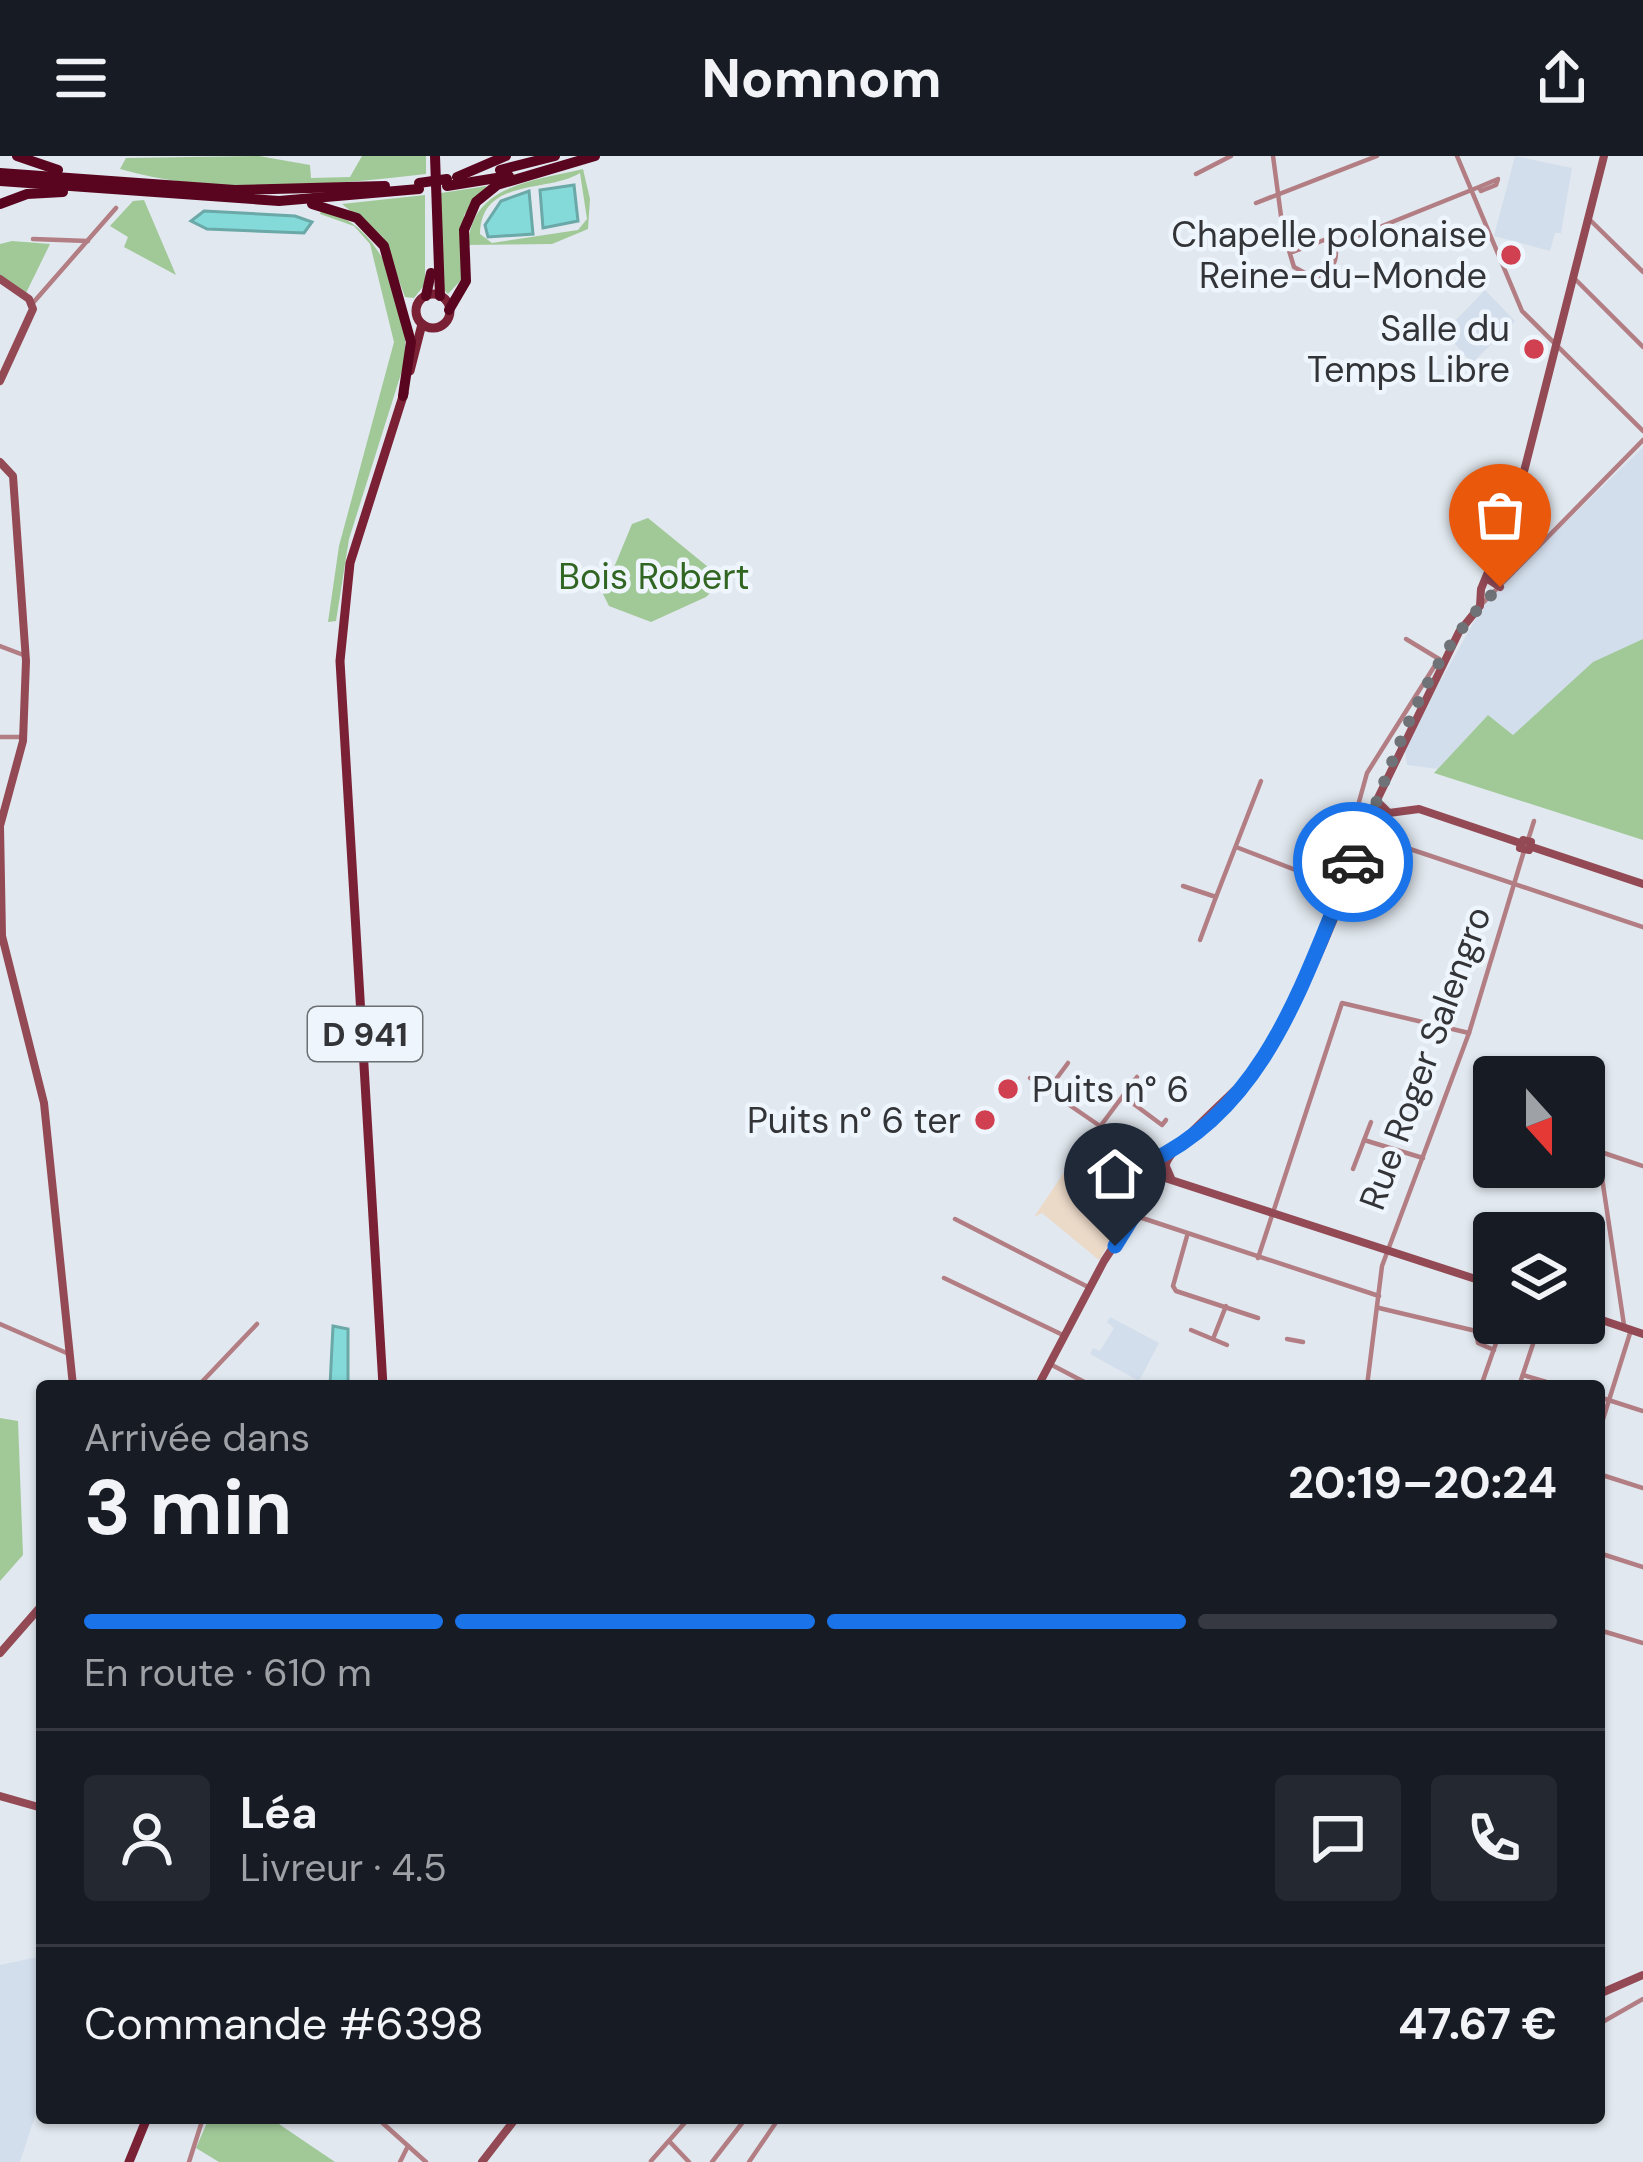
<!DOCTYPE html>
<html lang="fr">
<meta charset="utf-8">
<style>
:root{--surface:#171b24;--page:#242831;--text:#f1f3f6;--muted:#9ea1a6;--line:#363941;--accent:#1a73e8}
body{margin:0;font-family:"DM Sans",sans-serif;background:var(--page);color:var(--text);height:100vh;display:flex;flex-direction:column;font-size:45px;white-space:nowrap}
*{box-sizing:border-box;margin:0}
p{font-size:39px;color:var(--muted)}
.icon{flex:none;width:66px;height:66px;fill:none;stroke:currentColor;stroke-width:2;stroke-linecap:round;stroke-linejoin:round}
.map{position:relative;flex:1;overflow:hidden}
.drawer{position:absolute;left:36px;top:1224px;width:1569px;height:744px;display:flex;flex-direction:column;background:var(--surface);border-radius:12px;box-shadow:0 3px 9px #0004}
.drawer>*{flex:none}
.needle{width:78px;rotate:159deg}
.tools{position:absolute;left:1473px;top:900px;display:grid;gap:24px}
.tools a{display:grid;place-items:center;width:132px;height:132px;border-radius:12px;background:var(--surface);box-shadow:0 3px 9px #0004;font-size:60px}
.pin{position:absolute;display:grid;place-items:center;width:102px;height:102px;color:#fff;margin:-123px -51px;border-radius:50% 50% 50% 0;rotate:-45deg;box-shadow:0 0 12px #0007}
.pin .icon{rotate:45deg}
.courier{position:absolute;display:grid;place-items:center;width:120px;height:120px;margin:-60px;border:9px solid #1a73e8;border-radius:50%;background:#fff;color:#222;box-shadow:0 3px 15px #0007}
.overview em{font-style:normal;font-weight:700}
.overview div{display:flex;flex-direction:column-reverse}
.overview{display:flex;align-items:center;justify-content:space-between;height:204px;padding:0 48px}
h1{font-size:78px;font-weight:700;line-height:90px}
.bar{display:grid;grid-template-columns:repeat(4,1fr);gap:18px 12px;align-content:center;height:144px;padding:0 48px}
.bar i{height:15px;border-radius:9px;background:var(--line)}
.bar .on{background:var(--accent)}
.bar p{grid-column:span 4}
.line{display:flex;align-items:center;gap:30px;padding:0 48px;border-top:3px solid var(--line)}
.line div{flex:1}
.round{display:grid;place-items:center;flex:none;width:126px;height:126px;border-radius:12px;background:var(--page)}
header{display:flex;justify-content:space-between;align-items:center;height:156px;padding:0 48px;background:var(--surface);font-size:54px;font-weight:700}
.map>svg:first-child{display:block}
.commercial{fill:#ecdac9}
.built{fill:#d3deec}
.green{fill:#a1c998;fill-rule:evenodd}
.water{fill:#83dad9;stroke:#6ba8a8;stroke-width:3}
.lines{fill:none;stroke-linecap:round;stroke-linejoin:round}
.street{stroke:#b27e84;stroke-width:4.5}
.secondary{stroke:#934a55;stroke-width:8}
.primary{stroke:#7a2135;stroke-width:9}
.highway{stroke:#5a051f;stroke-width:10}
.highway-bridge{stroke:#5a051f;stroke-width:10}
.done{stroke:#6f7377;stroke-width:12;stroke-dasharray:0 21.6}
.route{stroke:#1a73e8;stroke-width:15}
.poi-dot{fill:#d04050;stroke:#eff5fd;stroke-width:4.5}
.labels{text-anchor:middle;dominant-baseline:central;stroke-width:9;stroke-linejoin:round;paint-order:stroke}
.shield{fill:#eff5fd;stroke:#6b6e72;stroke-width:3}
.shield-label{font-size:33px;font-weight:bold;fill:#323437}
.poi-label{font-size:36px;fill:#323437;stroke:#eff5fd;text-anchor:end}
.park-label{font-size:36px;fill:#306522;stroke:#eff5fd}
.street-label{font-size:36px;fill:#323437;stroke:#eff5fd}
</style>
<header><svg class="icon" aria-label="menu" viewBox="0 0 24 24"><path d="M4 6h16M4 12h16M4 18h16"/></svg>Nomnom<svg class="icon" aria-label="share" viewBox="0 0 24 24"><path d="M12 15V3M7 8l5-5 5 5M5 13v7h14v-7"/></svg></header>
<div class="map">
<svg width="1643" height="2006" viewBox="0 0 1643 2006">
<rect width="100%" height="100%" fill="#e1e8ef"/>
<path class="commercial" d="M1098 966 1146 1000V1028L1099 1104 1042 1057 1034 1061Z"/>
<g class="built">
<path d="M1515 0 1572 12 1561 77H1555L1550 95 1494 80Z"/>
<path d="M1485 134 1515 165 1472 207 1455 188 1453 167Z"/>
<path d="M1643 291V483L1596 508 1513 579 1488 559 1438 613 1407 609 1405 595 1429 545 1487 443Z"/>
<path d="M1110 1161 1159 1187 1139 1225 1090 1198 1093 1192 1100 1195 1114 1172 1107 1166Z"/>
<path d="M42 1800V1938L20 2006H0V1809Z"/>
</g>
<g class="green">
<path d="M259 0 310 9 311 22 350 21 362 0H426V18C328 29 216 41 120 13L126 2Z"/>
<path d="M583 13 590 43 588 73 552 88 468 89C472 28 534 25 583 13ZM580 17 587 63 578 74 492 87 480 78C481 21 549 37 580 17Z"/>
<path d="M487 30 464 59 462 123 448 138 441 131V37Z"/>
<path d="M425 39V128L414 142 405 141 383 81 342 48Z"/>
<path d="M144 44 176 119 124 91 128 81 110 70 133 45Z"/>
<path d="M321 54C383 66 409 148 405 205L349 383 336 465 328 466 339 390 394 186 370 88 354 70 320 58Z"/>
<path d="M12 85 50 88 26 137 0 119V88Z"/>
<path d="M648 362 724 424 706 441 651 466 609 450 603 438 632 368Z"/>
<path d="M1643 483V684L1434 617 1488 559 1513 579 1593 506Z"/>
<path d="M0 1262 18 1265 23 1399 0 1425Z"/>
<path d="M209 1962H270L335 2006H219L196 1992Z"/>
</g>
<g class="water">
<path d="M574 29 578 65 543 72 540 34Z"/>
<path d="M529 35 533 78 488 81 485 69 501 45Z"/>
<path d="M204 55 295 60 312 66 304 77 207 73 191 65Z"/>
<path d="M333 1170 348 1173V1230H330Z"/>
</g>
<g class="lines">
<g class="street">
<path d="M1273 0 1283 75 1294 111 1314 122C1330 116 1339 108 1335 89L1324 84 1290 97"/>
<path d="M1457 0 1522 155 1643 275"/>
<path d="M1196 18 1231 0"/>
<path d="M1256 47 1377 0"/>
<path d="M1588 62 1643 116"/>
<path d="M33 83 88 85"/>
<path d="M1335 89 1479 31 1481 35 1496 29 1498 23 1479 31"/>
<path d="M1575 123 1643 191"/>
<path d="M32 148 116 52"/>
<path d="M1483 447 1643 284"/>
<path d="M1406 483 1439 503"/>
<path d="M0 490 26 500"/>
<path d="M0 581H23"/>
<path d="M1384 671 1395 688 1643 771"/>
<path d="M1528 684 1534 665"/>
<path d="M1236 691 1337 730"/>
<path d="M1351 717 1363 712 1377 686 1388 690 1393 686"/>
<path d="M1336 729 1367 617 1439 503"/>
<path d="M1183 730 1216 741 1261 625"/>
<path d="M1200 784 1216 741"/>
<path d="M1030 922 1151 1005"/>
<path d="M1048 934 1068 907"/>
<path d="M1123 940 1162 969 1166 964"/>
<path d="M1099 972 1137 921"/>
<path d="M1364 984 1423 1002"/>
<path d="M1353 1013 1371 966"/>
<path d="M1136 1060 1379 1140"/>
<path d="M955 1063 1090 1132"/>
<path d="M1187 1080 1173 1130 1176 1135 1258 1162"/>
<path d="M1258 1102 1342 847 1469 877"/>
<path d="M944 1122 1065 1180"/>
<path d="M1379 1152 1476 1175 1478 1187 1494 1194"/>
<path d="M0 1168 69 1198"/>
<path d="M1624 1169 1598 995 1643 1010"/>
<path d="M1191 1174 1227 1189"/>
<path d="M1213 1183 1226 1150"/>
<path d="M1287 1183 1303 1186"/>
<path d="M1050 1208 1092 1230"/>
<path d="M1523 1219 1560 1230"/>
<path d="M198 1230 257 1168"/>
<path d="M1367 1230 1382 1110 1469 877 1524 695"/>
<path d="M1481 1230 1503 1167"/>
<path d="M1519 1230 1540 1167"/>
<path d="M1599 1241 1643 1255"/>
<path d="M1599 1276 1631 1174"/>
<path d="M1599 1318 1643 1332"/>
<path d="M1599 1397 1643 1411"/>
<path d="M1599 1474 1643 1487"/>
<path d="M1599 1868 1643 1843"/>
<path d="M377 1962 426 2006"/>
<path d="M670 1986 689 2006"/>
<path d="M651 2005 689 1962"/>
<path d="M189 2006 203 1962"/>
<path d="M400 2006 408 1990"/>
<path d="M712 2006 746 1962"/>
<path d="M749 2006 779 1962"/>
</g>
<g class="secondary">
<path d="M0 123 29 143 33 153 0 225"/>
<path d="M0 306 13 320 26 505 23 585 0 670 2 780 44 947 73 1230"/>
<path d="M1486 422 1500 431"/>
<path d="M1374 650 1459 476 1480 450 1481 433 1515 351 1604 0"/>
<path d="M1389 657 1419 653 1520 687"/>
<path d="M1523 684 1531 686 1529 694 1520 692Z"/>
<path d="M1532 691 1643 728"/>
<path d="M1166 1008C1171 990 1243 930 1260 908 1291 871 1365 701 1369 655L1381 649 1389 657 1383 670 1368 665"/>
<path d="M1161 1021 1148 1017 1153 1003 1164 1006 1171 1022"/>
<path d="M1162 1021 1494 1129"/>
<path d="M1584 1158 1643 1178"/>
<path d="M1038 1230 1104 1105 1158 1022"/>
<path d="M0 1497 42 1449"/>
<path d="M0 1640 42 1652"/>
<path d="M1599 1838 1643 1819"/>
<path d="M482 2006 516 1962"/>
</g>
<g class="primary">
<circle cx="433" cy="155" r="17"/>
<path d="M410 215 422 168"/>
<path d="M383 1230 340 505 350 407 404 237"/>
<path d="M129 2006 147 1962"/>
</g>
<g class="highway">
<path d="M17 0 58 14"/>
<path d="M435 0 440 140"/>
<path d="M500 14 555 0"/>
<path d="M0 17 235 34 385 30"/>
<path d="M457 21 506 0"/>
<path d="M0 25 279 45 419 33"/>
<path d="M447 30 509 20"/>
<path d="M0 48 27 38 63 36"/>
<path d="M312 48 357 62 384 90 411 186 403 240"/>
<path d="M426 140 431 117"/>
<path d="M449 154 466 125 464 74 476 46 497 29 595 0"/>
</g>
<path class="highway-bridge" d="M419 27 447 23"/>
</g>
<g class="lines">
<path class="done" d="M1353 706C1390 616 1423 499 1500 431"/>
<path class="route" d="M1115 1090 1149 1035V1006C1269 950 1305 818 1353 706"/>
</g>
<g class="poi-dot">
<circle cx="1511" cy="99" r="12"/>
<circle cx="1534" cy="193" r="12"/>
<circle cx="1008" cy="933" r="12"/>
<circle cx="985" cy="964" r="12"/>
</g>
<g class="labels">
<rect class="shield" x="308" y="851" width="114" height="54" rx="9"/>
<g class="shield-label">
<text x="365" y="878">D 941</text>
</g>
<g class="poi-label">
<text x="1487" y="78">Chapelle polonaise<tspan x="1487" dy="41">Reine-du-Monde</tspan></text>
<text x="1510" y="172">Salle du<tspan x="1510" dy="41">Temps Libre</tspan></text>
<text x="1032" y="933" text-anchor="start">Puits n° 6</text>
<text x="961" y="964">Puits n° 6 ter</text>
</g>
<g class="park-label">
<text x="654" y="420">Bois Robert</text>
</g>
<g class="street-label">
<text transform="translate(1425 902) rotate(-70)">Rue Roger Salengro</text>
</g>
</g>
</svg>
<div class="tools">
<a><svg class="needle" viewBox="-14 -14 28 28"><path d="M0-13l5 13h-10z" fill="#e53935"/><path d="M0 13l5-13h-10z" fill="#9ea1a6"/></svg></a>
<a><svg class="icon" aria-label="layers" viewBox="0 0 24 24"><path d="M12 4l9 5-9 5-9-5zM3 14l9 5 9-5"/></svg></a>
</div>
<div class="pin" style="left:1500px;top:431px;background:#ea580c"><svg class="icon" aria-label="bag" viewBox="0 0 24 24"><path d="M5 8h14l-1 12H6zM9 8a3 3 0 0 1 6 0"/></svg></div>
<div class="pin" style="left:1115px;top:1090px;background:#1f2937"><svg class="icon" aria-label="home" viewBox="0 0 24 24"><path d="M3 11l9-7 9 7M6 9v11h12V9"/></svg></div>
<div class="courier" style="left:1353px;top:706px"><svg class="icon" aria-label="car" viewBox="0 0 24 24"><path d="M5 17H2v-5l4-1 3-4h7l3 4 3 1v5h-3M9 17h6M6 11h13"/><circle cx="7" cy="17" r="2"/><circle cx="17" cy="17" r="2"/></svg></div>
<section class="drawer">
<div class="overview"><div><h1>3 min</h1><p>Arrivée dans</p></div><em>20:19–20:24</em></div>
<div class="bar"><i class="on"></i><i class="on"></i><i class="on"></i><i></i><p>En route · 610 m</p></div>
<div class="line" style="height:216px"><a class="round"><svg class="icon" aria-label="person" viewBox="0 0 24 24"><circle cx="12" cy="8" r="4"/><path d="M4 21q1-7 8-7t8 7"/></svg></a><div><b>Léa</b><p>Livreur · 4.5</p></div><a class="round"><svg class="icon" aria-label="chat" viewBox="0 0 24 24"><path d="M4 5h16v11H9l-5 4z"/></svg></a><a class="round"><svg class="icon" aria-label="phone" viewBox="0 0 24 24"><path d="M5 4h4l2 5-3 2q2 4 5 5l2-3 5 2v4C11 20 4 13 5 4z"/></svg></a></div>
<div class="line" style="height:156px"><div>Commande #6398</div><b>47.67 €</b></div>
</section>
</div>
